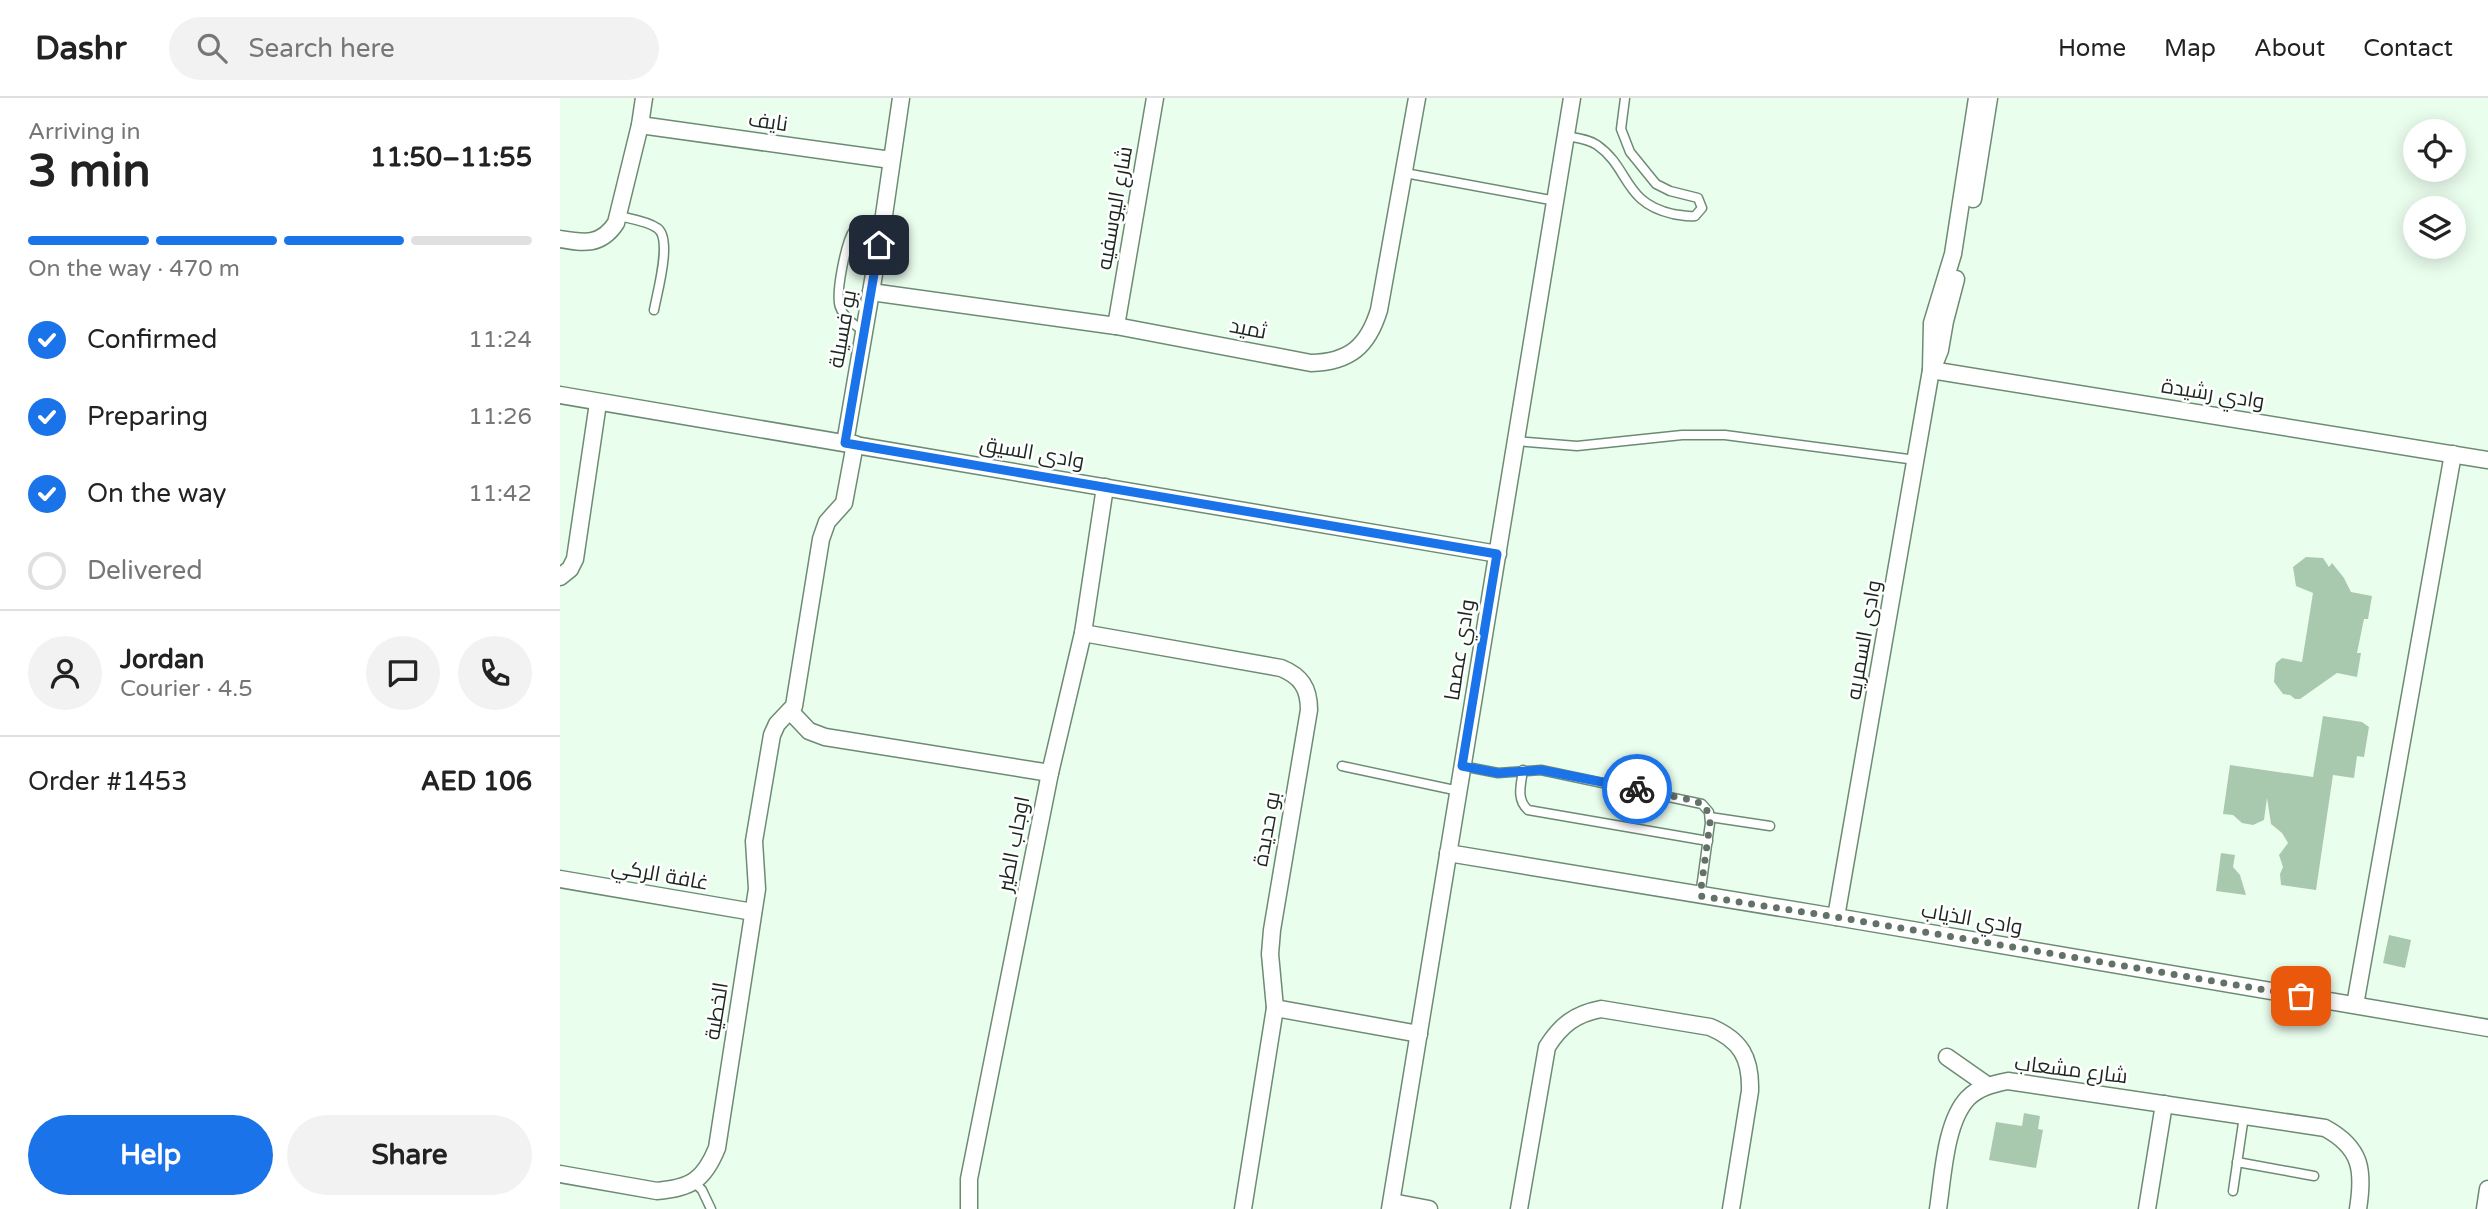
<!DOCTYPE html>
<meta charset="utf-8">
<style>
:root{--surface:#fff;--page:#f2f2f2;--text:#222;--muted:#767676;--line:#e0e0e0;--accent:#1a73e8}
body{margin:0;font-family:"Varela Round",Cairo,sans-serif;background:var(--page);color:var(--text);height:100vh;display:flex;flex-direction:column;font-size:26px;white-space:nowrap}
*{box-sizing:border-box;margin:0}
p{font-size:23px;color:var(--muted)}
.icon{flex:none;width:38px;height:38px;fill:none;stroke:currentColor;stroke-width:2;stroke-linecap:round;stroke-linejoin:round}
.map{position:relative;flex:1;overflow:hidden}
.drawer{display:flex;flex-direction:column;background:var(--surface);width:560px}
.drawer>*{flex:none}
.controls{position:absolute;left:1843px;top:21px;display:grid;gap:14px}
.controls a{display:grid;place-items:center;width:63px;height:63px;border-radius:50%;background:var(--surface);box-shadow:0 4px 18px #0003;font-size:35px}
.pin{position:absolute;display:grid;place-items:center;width:60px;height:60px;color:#fff;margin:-30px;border-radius:14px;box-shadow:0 4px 10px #0006}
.courier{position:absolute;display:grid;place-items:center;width:70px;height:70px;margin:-35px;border:5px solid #1a73e8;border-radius:50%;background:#fff;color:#222;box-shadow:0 2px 9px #0007}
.summary em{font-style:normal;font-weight:700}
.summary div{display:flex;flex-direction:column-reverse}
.summary{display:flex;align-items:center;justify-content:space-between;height:119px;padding:0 28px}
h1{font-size:46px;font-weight:700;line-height:52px}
.bar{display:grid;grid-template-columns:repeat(4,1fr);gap:10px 7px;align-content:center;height:84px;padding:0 28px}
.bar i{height:9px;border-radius:5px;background:var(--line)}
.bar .active{background:var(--accent)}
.bar p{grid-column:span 4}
.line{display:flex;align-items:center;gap:18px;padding:0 28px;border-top:2px solid var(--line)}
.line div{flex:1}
.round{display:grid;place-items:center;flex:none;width:74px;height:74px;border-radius:37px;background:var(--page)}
ol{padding:0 28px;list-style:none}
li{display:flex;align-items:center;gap:21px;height:77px}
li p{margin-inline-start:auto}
li .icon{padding:7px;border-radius:50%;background:var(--accent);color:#fff;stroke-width:4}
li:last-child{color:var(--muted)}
li i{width:38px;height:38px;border:4px solid var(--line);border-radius:50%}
.primary-button{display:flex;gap:14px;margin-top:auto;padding:14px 28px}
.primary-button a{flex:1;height:80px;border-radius:42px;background:var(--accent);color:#fff;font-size:28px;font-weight:700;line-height:80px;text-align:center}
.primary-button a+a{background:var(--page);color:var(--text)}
header{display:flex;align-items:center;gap:42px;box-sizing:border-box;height:98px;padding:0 35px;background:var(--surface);border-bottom:2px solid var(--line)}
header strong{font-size:33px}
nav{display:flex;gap:38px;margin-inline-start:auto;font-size:24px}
.search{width:490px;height:63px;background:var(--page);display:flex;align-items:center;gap:18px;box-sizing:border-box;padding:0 24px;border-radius:38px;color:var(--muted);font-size:26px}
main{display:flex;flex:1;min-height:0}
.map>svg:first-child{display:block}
.building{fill:#a9c9af}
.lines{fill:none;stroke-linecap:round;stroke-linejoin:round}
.lane-casing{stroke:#6d8b73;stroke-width:11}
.street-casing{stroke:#6d8b73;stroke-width:19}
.lane{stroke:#fff;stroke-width:8}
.street{stroke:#fff;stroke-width:16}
.done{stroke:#637267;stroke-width:7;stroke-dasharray:0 12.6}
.route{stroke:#1a73e8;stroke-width:9}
.labels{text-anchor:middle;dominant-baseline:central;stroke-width:5;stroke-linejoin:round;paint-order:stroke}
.street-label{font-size:21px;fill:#1b271e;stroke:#fff}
</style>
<header>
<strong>Dashr</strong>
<div class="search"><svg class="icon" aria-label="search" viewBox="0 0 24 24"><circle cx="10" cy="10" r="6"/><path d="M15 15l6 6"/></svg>Search here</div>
<nav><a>Home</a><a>Map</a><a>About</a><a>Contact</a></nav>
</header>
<main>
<section class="drawer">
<div class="summary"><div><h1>3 min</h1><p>Arriving in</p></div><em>11:50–11:55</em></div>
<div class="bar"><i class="active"></i><i class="active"></i><i class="active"></i><i></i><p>On the way · 470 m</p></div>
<ol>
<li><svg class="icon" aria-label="check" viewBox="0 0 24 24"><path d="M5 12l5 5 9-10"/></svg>Confirmed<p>11:24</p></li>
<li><svg class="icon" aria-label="check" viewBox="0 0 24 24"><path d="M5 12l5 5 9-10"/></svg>Preparing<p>11:26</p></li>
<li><svg class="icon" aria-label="check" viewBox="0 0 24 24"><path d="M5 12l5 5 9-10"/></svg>On the way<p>11:42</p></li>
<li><i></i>Delivered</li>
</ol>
<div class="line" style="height:126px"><a class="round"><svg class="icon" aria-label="person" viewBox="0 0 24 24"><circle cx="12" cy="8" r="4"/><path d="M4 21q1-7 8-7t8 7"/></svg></a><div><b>Jordan</b><p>Courier · 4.5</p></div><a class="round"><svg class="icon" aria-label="chat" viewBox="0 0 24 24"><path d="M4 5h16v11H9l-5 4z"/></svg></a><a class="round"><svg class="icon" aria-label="phone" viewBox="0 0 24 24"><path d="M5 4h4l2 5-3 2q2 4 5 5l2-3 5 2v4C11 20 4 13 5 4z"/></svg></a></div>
<div class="line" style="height:91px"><div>Order #1453</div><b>AED 106</b></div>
<div class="primary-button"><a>Help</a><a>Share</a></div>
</section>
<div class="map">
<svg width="1928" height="1111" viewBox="0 0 1928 1111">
<rect width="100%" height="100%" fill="#eafeee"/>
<g class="building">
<path d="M1746 459 1763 460 1769 469 1772 465 1784 480 1791 494 1812 498 1808 521H1804L1797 555H1801L1797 579 1777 575 1740 601H1735L1730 597 1723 596 1714 584 1715 570 1716 565 1722 560 1742 564 1753 495 1736 488 1733 469Z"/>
<path d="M1763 618 1802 624 1809 629 1804 659 1797 658 1794 680 1773 677 1756 792 1721 787 1720 776 1723 769 1719 757 1728 745 1722 735 1711 726 1707 700 1704 722 1693 727 1682 725 1673 717 1663 716 1670 667 1753 679Z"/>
<path d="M1661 755 1675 757 1673 769 1680 777 1686 797 1656 793Z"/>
<path d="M1829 837 1851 842 1845 870 1823 865Z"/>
<path d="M1464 1015 1480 1018 1478 1031 1483 1032 1476 1070 1429 1062 1436 1024 1462 1028Z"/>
</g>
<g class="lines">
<g class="lane-casing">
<g id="lane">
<path d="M1006 38C1017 40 1028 41 1037 47 1070 70 1063 105 1113 116 1121 117 1127 119 1135 118L1142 110 1138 100 1110 93 1096 86 1070 54 1061 31 1065 0"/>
<path d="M845 75 996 103"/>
<path d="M59 118C71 121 87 123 97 130 113 140 97 195 94 212"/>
<path d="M303 233C294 226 284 220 280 209 275 196 286 143 294 132L323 124"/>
<path d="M956 343 1017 348 1122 337H1165L1356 362"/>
<path d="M782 668 899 693"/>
<path d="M902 668 938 675 981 672 1142 706 1149 714 1150 725 1140 798"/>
<path d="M963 672C961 687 956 701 968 712L1148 743"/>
<path d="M1150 719 1210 728"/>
<path d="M1677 1064 1754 1078"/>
<path d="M134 1084 142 1092 151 1111"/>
<path d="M1673 1093 1684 1018"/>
</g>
</g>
<g class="street-casing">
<g id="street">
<path d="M80 27 331 62"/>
<path d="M1413 101 1429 0"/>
<path d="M0 141C24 145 41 148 56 125L80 27 84 0"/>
<path d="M311 194 556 228 751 265C790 264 808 248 819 212L857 0"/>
<path d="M556 228 595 0"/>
<path d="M1374 267 1380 252 1385 223 1396 181"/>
<path d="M1371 272 1928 362"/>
<path d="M0 297 938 456"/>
<path d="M285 345 323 124 341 0"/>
<path d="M0 479 10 471 15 461 38 305"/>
<path d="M523 535 721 570C741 578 749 590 749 612L712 832 710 856 715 910 683 1111"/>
<path d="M230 613 249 633 265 639 490 675"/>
<path d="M888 755 1276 819 1928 930"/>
<path d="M0 781 193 814"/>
<path d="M1276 819 1371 272 1372 225 1393 156 1417 0"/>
<path d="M1795 907 1893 356"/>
<path d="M715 910 859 936"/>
<path d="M1387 959 1427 987"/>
<path d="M0 1076 97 1093C131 1090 144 1082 157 1050L197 791 194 743 212 637 217 626 234 608 261 441 267 424 284 405 295 346"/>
<path d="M832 1104 869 1111"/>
<path d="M409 1111V1081L490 675 523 535 545 389"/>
<path d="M830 1111 1012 0"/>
<path d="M959 1111 987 949C1001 927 1015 916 1041 911L1150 929C1181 942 1191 960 1190 993L1171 1111"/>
<path d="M1378 1111C1383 1079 1385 1024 1408 1000 1419 989 1433 986 1448 983L1765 1030C1802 1050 1804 1073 1798 1111"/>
<path d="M1587 1111 1604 1006"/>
<path d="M1925 1111 1928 1091"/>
</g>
</g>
<use href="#lane" class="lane"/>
<use href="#street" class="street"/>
</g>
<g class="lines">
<path class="done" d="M1077 691 1136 703 1146 709 1150 725 1140 798 1276 819 1741 898"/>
<path class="route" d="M319 147 285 345 937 456 902 668 938 675 981 672 1077 691"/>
</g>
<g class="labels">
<g class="street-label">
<text transform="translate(208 24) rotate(8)">نايف</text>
<text transform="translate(555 110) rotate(-80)">شارع اليوسفيه</text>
<text transform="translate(283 231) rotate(-80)">بو فسيلة</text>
<text transform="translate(688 231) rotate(11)">ثميد</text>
<text transform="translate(1653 296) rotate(9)">وادي رشيدة</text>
<text transform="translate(472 355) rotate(10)">وادى السيق</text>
<text transform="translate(1304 542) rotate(-80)">وادى السمريه</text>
<text transform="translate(900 552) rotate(-81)">وادي عصما</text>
<text transform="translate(707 731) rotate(-80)">بو حديدة</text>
<text transform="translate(454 746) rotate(-79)">اوجاب الطير</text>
<text transform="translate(100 777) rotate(10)">غافة الركي</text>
<text transform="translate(1412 821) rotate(10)">وادي الذياب</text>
<text transform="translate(157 913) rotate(-81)">الخطية</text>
<text transform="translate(1511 972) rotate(7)">شارع مشعاب</text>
</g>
</g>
</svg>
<div class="controls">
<a><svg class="icon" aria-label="locate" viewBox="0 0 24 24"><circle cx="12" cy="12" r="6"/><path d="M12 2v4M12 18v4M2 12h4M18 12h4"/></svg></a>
<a><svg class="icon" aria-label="layers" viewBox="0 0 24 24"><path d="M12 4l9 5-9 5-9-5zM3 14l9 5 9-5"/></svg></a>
</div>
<div class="pin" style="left:1741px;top:898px;background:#ea580c"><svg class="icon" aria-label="bag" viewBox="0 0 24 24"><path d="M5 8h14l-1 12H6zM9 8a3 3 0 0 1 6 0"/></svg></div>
<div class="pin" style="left:319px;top:147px;background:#1f2937"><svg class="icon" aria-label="home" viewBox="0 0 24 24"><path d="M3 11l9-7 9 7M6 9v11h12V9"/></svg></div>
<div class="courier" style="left:1077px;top:691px"><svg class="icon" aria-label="bike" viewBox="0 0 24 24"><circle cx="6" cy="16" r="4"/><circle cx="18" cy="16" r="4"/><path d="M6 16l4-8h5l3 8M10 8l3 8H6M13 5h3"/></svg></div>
</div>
</main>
